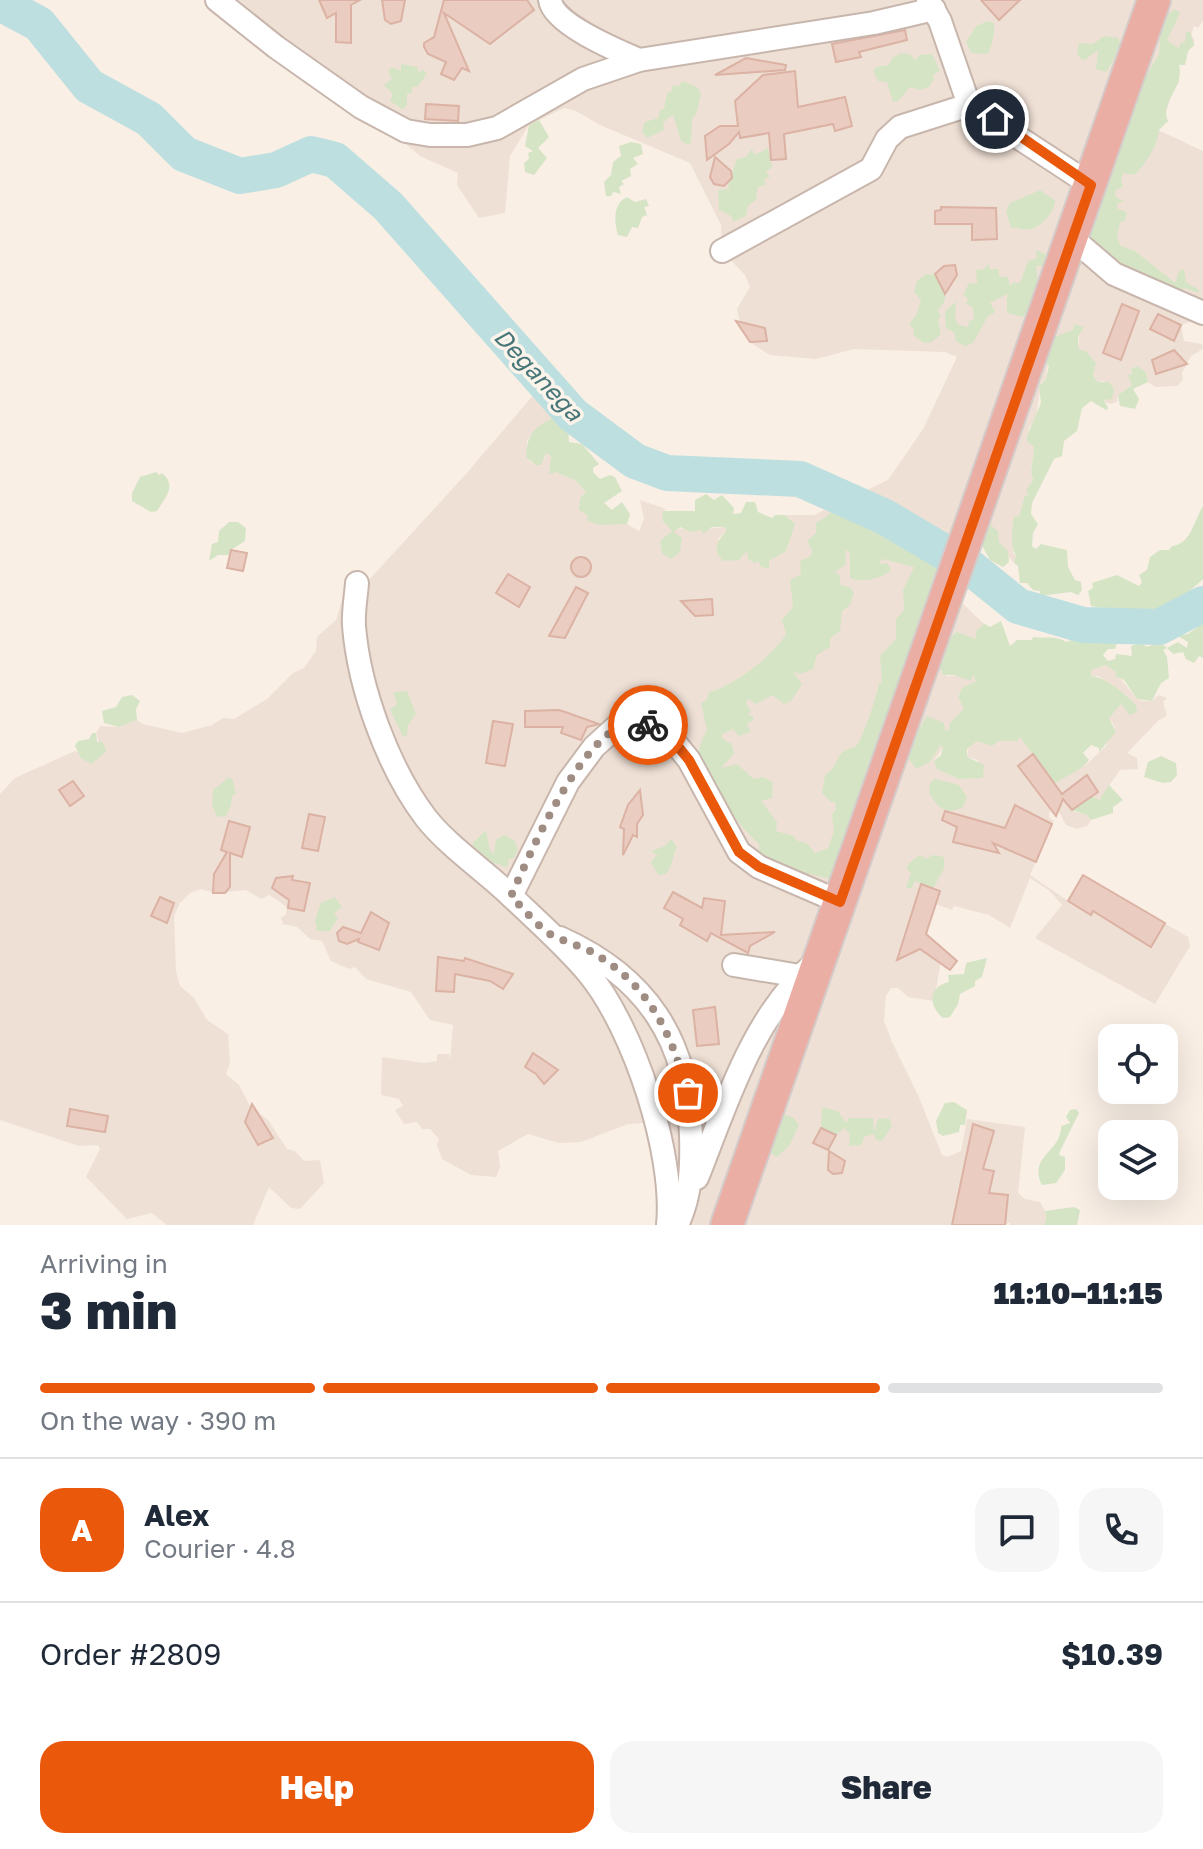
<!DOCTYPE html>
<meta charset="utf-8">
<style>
:root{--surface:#fff;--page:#f6f6f7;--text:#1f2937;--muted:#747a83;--line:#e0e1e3;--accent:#ea580c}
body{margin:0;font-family:"Golos Text",sans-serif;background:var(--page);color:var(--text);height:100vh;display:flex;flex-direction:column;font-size:30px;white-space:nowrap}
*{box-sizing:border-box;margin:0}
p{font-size:26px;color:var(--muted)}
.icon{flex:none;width:44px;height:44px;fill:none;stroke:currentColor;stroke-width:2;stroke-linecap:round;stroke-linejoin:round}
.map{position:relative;height:1225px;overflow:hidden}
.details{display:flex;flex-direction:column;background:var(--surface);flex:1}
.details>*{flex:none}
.tools{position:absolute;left:1098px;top:1024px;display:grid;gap:16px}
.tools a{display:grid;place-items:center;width:80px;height:80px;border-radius:16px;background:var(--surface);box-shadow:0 8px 32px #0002;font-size:40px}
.pin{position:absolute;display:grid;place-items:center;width:68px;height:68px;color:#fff;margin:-34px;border:4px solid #fff;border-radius:50%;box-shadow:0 2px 8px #0007}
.courier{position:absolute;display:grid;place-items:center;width:80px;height:80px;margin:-40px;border:6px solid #ea580c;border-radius:50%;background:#fff;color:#222;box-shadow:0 2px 10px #0007}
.head em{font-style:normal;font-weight:800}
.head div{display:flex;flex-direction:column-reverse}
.head{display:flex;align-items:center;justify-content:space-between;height:136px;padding:0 40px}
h1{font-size:52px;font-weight:800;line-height:60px}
.bar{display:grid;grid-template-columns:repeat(4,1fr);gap:12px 8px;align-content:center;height:96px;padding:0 40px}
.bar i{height:10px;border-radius:6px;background:var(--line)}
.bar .selected{background:var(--accent)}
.bar p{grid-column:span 4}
.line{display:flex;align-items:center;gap:20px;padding:0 40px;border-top:2px solid var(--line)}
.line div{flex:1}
.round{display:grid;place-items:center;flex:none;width:84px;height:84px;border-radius:24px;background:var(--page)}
.action{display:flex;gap:16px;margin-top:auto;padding:16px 40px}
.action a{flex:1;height:92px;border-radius:24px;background:var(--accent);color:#fff;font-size:32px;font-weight:800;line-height:92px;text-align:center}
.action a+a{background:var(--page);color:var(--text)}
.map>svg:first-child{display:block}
.residential{fill:#efe0d5}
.green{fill:#d6e4c6;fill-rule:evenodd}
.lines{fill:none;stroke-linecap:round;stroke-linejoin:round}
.river{stroke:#bddfe0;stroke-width:36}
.building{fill:#ebccc1;stroke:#dbb2a3;stroke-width:2}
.minor-casing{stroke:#c8b6ad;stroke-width:26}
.highway-casing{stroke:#d4ccca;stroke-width:36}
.minor{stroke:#fff;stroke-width:22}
.highway{stroke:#ebaea4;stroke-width:32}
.done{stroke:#9f8c83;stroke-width:8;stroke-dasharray:0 14.4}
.route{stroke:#ea580c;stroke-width:10}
.labels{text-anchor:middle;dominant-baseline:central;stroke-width:7;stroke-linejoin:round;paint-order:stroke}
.water-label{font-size:24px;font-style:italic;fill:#477678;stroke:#fcf3eb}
</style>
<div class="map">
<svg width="1203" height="1225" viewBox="0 0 1203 1225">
<rect width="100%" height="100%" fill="#f9efe5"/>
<path class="residential" d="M217 0H1203V21L1198 28 1194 26 1191 35 1194 39V45L1188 51 1185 65H1179V83L1173 90 1165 115 1168 121 1158 130 1203 151V317L1181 325 1184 341 1202 344 1203 349 1191 356 1182 373 1183 380 1177 386 1155 387 1148 382 1146 372 1137 366 1131 369 1132 385 1118 395 1117 402 1110 404 1105 402 1104 381 1098 382 1093 376 1092 361 1079 350V333L1074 330 1061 336 1048 362 1046 379 1041 383 1036 418 1028 430 1034 447 1031 472 1033 480 1013 538V553L1016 555 1014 563 974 519 959 600 984 624 976 639 948 641 949 649 940 671 947 676 973 675 976 681 960 692 958 697 965 709 949 729 945 732 941 721H936L911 759 921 765 930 762 940 746H944L934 761 943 771 954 777 971 779 978 760 967 757 969 746 976 741 1020 736 1043 769 1062 779 1065 774 1086 765 1106 746 1115 727 1109 718 1110 713 1129 698 1098 676H1091V670L1106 665 1112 668 1137 699 1143 701H1152L1159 695 1167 698 1163 702 1167 716 1159 720 1127 753 1137 758 1138 769 1120 770 1099 800 1073 811 1087 815 1091 820 1087 826 1077 829 1066 825 1058 810H1050L1049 817 1054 821 1030 875 1068 901 1083 875 1188 937 1190 946 1155 1004 1035 938 1062 905 1050 891 1030 878 1010 928 989 915 954 906 952 910 936 904 926 934 941 960 934 1001 908 997 898 988H891L886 996 884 1021 892 1042 918 1095 942 1155 947 1157 961 1151 967 1119 1025 1127 1018 1193 1025 1199 1040 1202 1045 1211 1046 1222 1043 1225H1010V1222L1004 1225H668L656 1122 628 1124 581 1142 559 1143 528 1134 498 1151 500 1167 496 1177 471 1175 442 1159 437 1145 439 1139 430 1129H422L417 1122 404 1124 395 1110 403 1106 399 1099 381 1095 382 1057 424 1063 437 1061V1054H449L450 1060 453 1025 430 1020 411 992 366 979 355 967 349 969 331 961 322 941 310 939 297 927 283 924 281 918 286 914 287 908 279 901 269 895 261 899 246 890 215 893 201 889 190 893 180 903 174 916 176 971 180 986 194 998 207 1020 228 1034 230 1063 226 1074 239 1085 250 1106 268 1120 287 1149 295 1151 304 1161 320 1160 324 1183 300 1209 291 1208 269 1187 253 1225H167L152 1213 127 1219 86 1177 100 1149 98 1145 79 1146 0 1120V794L15 778 75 751 97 759 99 743 96 733 100 726 119 727 137 720 143 724 182 733 212 725 223 718 234 719 267 699 293 673 304 668 316 651 317 637 336 620 345 590 368 581 466 474 535 393 556 415 538 428 527 440V457L532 463 545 458V452L551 456 550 474 555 472 575 480 586 492 580 498 585 513 595 521 627 524 639 531 644 519 640 500 666 509 663 512 671 528 697 530 725 527 726 531 718 539 748 550V559L758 560 761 566 769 569V561L788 546 791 520 785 515H814L888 480 923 429 957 357 945 352 854 349 816 359 770 355 751 343 741 327 737 309 750 287 745 275 722 251 721 225 690 163 600 125 576 111 564 108 529 125 510 156 505 213 479 218 457 185 458 173 420 156 361 107Z"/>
<g class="green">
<path d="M1175 9 1180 13 1167 40 1180 49 1179 44 1185 42 1186 32 1190 31 1194 45 1188 51 1185 65H1179C1185 87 1159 103 1168 121L1159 130C1159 143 1145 166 1134 175L1124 173 1121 178 1123 186 1116 190 1115 197 1124 201 1117 204 1118 209 1127 212 1125 220 1120 223 1117 238 1121 246 1135 251 1175 283 1179 271 1184 269 1186 282 1199 290 1198 293 1184 288 1179 292 1118 266 1116 261 1112 262 1089 241 1083 223 1111 179 1139 87 1159 54 1160 36 1168 14Z"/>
<path d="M988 21 994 23C995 31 992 49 987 54L971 53 966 42 976 26Z"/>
<path d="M1104 36 1118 38 1121 46C1114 53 1114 63 1106 72L1096 69 1098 50 1085 60 1080 58 1077 53 1079 43 1093 44Z"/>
<path d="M901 53 909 54 916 60 919 55 932 54 940 71 933 75 934 79 929 87 920 90 910 87 898 101 893 102 887 82 878 81 873 71 876 67 889 65 892 58Z"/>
<path d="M401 64 418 67V72L424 70 427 74 417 87H412V93L407 94V105L402 109 390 101 393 94 384 85 392 79 388 71 392 67 401 71Z"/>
<path d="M682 81 697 87 701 93 697 112 692 120 691 142 688 145 681 141 673 114 663 123 664 130 647 138 642 131 645 122 658 118 660 110 664 109 667 93 672 91 673 85 679 86Z"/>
<path d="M539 120 549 137 538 148 547 158 534 175 525 172 524 163 529 159 528 153 533 151 525 146 529 125Z"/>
<path d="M631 142 641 144 643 154 633 158 638 164 630 169 631 176 621 181 624 184 619 187 621 194 613 192 611 196H606L604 182 611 175 613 162 621 156 619 146Z"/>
<path d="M768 148 772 167 766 172 770 177 764 179 766 185 758 187 756 200 748 206 746 216 733 222 731 216 719 210 718 190 729 189 728 184 737 159 746 157 752 149 755 155Z"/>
<path d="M1040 190 1055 200C1055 212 1042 226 1031 229 1025 231 1017 227 1011 228L1006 211 1010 203Z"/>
<path d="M627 197 635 202 646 199 649 206 644 207 647 215 642 217 638 228 632 227 627 237 618 235C614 220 613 204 627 197Z"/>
<path d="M1036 250 1047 255 1048 266H1036C1040 284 1034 302 1023 317L1007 313V294L990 303 995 310 994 313 988 316 973 343 965 346 956 342 954 332 946 328 945 312 956 301 955 318 959 325 968 327 969 321 974 320 973 308 966 303 968 299 963 295 969 283 977 284 976 270 984 269 988 264 990 269H999V277H1008L1010 286 1014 282 1020 283 1028 261 1037 258Z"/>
<path d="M926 274 936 275C946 290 950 300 937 310L941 315 938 320 941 334 932 342 924 343 913 335 914 329 909 324 916 315 921 301 914 292 917 281Z"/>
<path d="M1074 324 1084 327 1078 337 1079 350 1086 351 1096 363 1093 376 1098 382H1109L1114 389 1112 399 1104 400 1108 408 1106 410 1091 401 1082 408 1077 431 1064 441 1062 456 1054 459 1032 503 1031 514 1038 524 1033 533 1032 546 1036 549 1041 544 1067 550 1068 567 1075 580 1081 582 1082 590 1078 595 1071 592 1040 596V591L1033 590 1027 583H1020L1018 566 1014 563 1016 555C1010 548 1012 527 1014 517L1019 516 1025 496 1029 495 1026 491 1033 480 1031 472 1034 447 1027 441V436L1041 403 1039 386 1046 379 1049 366 1044 362 1049 339 1073 330Z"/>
<path d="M1137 366 1146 372 1148 382 1133 389 1139 399 1135 409 1120 406 1118 395 1132 385 1128 376 1132 373 1131 369Z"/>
<path d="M556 415 568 426 569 442 582 444 599 464 593 468V472L600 479 610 475 615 477 622 491 604 503 612 510 622 502 630 514 627 524 600 525 588 521 587 515 579 510 580 498 586 492 575 480 555 472 549 475 551 456 546 453 541 465H536L526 457C528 429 535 429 556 415Z"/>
<path d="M156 472 159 475 162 473C177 486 166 496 157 511L151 512 132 501V493L140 477Z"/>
<path d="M706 494 714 500 722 495 734 508 733 514 741 513 746 502H755L758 512 772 518 775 515H785L795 524 786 551 769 561V569L761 567 758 561 754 563 748 559 747 551 739 560 723 561C712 549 717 542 726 531L725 527H712L703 534 701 530 690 532 680 527 674 532 682 538 680 552 671 559 662 553 660 541 672 531 662 520 663 511H695V500Z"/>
<path d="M1203 506V579C1184 598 1152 616 1127 615L1123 619 1111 610 1091 606 1088 591 1093 588 1092 583 1117 575 1139 586 1142 582 1139 575 1147 570 1150 557 1160 550H1169L1172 546C1191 544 1194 521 1203 506Z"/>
<path d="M840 507 860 522 888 528 892 533 913 540 932 557 939 555 944 560 927 611 923 612 914 648 835 877 830 879 758 861 759 844C739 826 723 802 710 778L712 773 707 774C693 759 700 742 707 730L701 703 707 700 709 692C732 687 774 655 786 634L782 620 793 607 790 580 801 574 800 561 811 556 812 551 807 541 816 533V523ZM846 549 850 554V578C862 583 881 579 891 570L887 563 878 564 883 559 914 567 903 590 904 610 896 619V639L880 656 882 683H879C879 689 862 742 856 746 850 750 845 748 840 755 835 763 834 770 825 775L822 793 831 802H835L836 809 832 815 834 831 828 848 815 853 808 844 796 840 794 836 776 831 777 822 761 801 772 798 773 782 763 777 754 779 737 764 721 768 734 754 732 744 722 738V734L733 729 738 736 751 732 747 724 753 720V716L747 715 751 712 746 703 748 699 756 704 772 695 784 704 791 701 802 685 794 672 800 674 813 669 817 655 830 647V639L840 631 842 611 850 605 854 593 851 588 841 585 839 575 835 572 845 565Z"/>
<path d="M229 522H238L246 528 245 541 231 550 230 555H218L209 561 212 544 218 542 219 531Z"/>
<path d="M988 523 998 531 999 542 1008 551 1009 562 1003 567 990 560 979 540Z"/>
<path d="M980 621 990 627 1001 621 1010 646 1017 640H1032L1033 637C1044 639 1055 635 1066 642L1089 634 1096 641 1101 638 1109 643 1114 642 1117 643 1115 649H1108L1103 655 1108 661 1115 659 1116 654 1132 656 1131 646 1141 643 1147 647 1160 642 1167 648 1178 642 1187 648 1188 642 1178 636 1188 634 1203 623V658L1199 656 1194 663 1186 659 1183 652 1173 654 1167 648 1163 650 1167 657 1169 678 1161 683 1152 701 1137 699 1124 680 1115 676 1116 672 1106 665 1091 670V676C1106 677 1125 694 1136 705L1137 712 1130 715 1121 704 1109 718 1116 732 1099 752V748L1091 745 1083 753 1089 760C1083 770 1065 776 1054 784L1020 737 1017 741H998L992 746 977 741 967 749V757L984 765 983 778 959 779 937 769 934 761 941 755 943 746H940L930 762 916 769 907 756 914 737 927 716 944 723 945 731 949 729 950 723 964 709 958 697 962 688 976 681 973 675 971 681 954 675H943L939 667C949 656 944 640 957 632L976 639V631L984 624Z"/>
<path d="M407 691 416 714 408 725 407 736 403 737 390 709 397 704 393 692Z"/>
<path d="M132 695 140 701 136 709 137 720 119 727 104 723 102 711 116 707 122 697Z"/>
<path d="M92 733H96L97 742 102 741 106 749 105 753 91 764 81 758 75 746 78 741 89 739Z"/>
<path d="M1161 756 1176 763 1177 775 1171 782 1163 783 1144 777 1148 762Z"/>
<path d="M229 777 233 780 236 794 232 796 231 806 226 816 217 817 212 805 213 790Z"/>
<path d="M935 779 959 785 967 797 963 807C946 816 938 808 929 793L930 783Z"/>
<path d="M1109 785 1123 800 1113 807V813L1091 820 1087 815 1072 810 1092 796 1099 800Z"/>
<path d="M486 830 490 850 494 854 496 840 504 835 514 840 518 849 514 858 509 859 507 868 496 863 492 865 473 853V843Z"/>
<path d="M671 839 677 847C672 856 674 864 666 874L658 875 651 862 657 855 651 851 665 846Z"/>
<path d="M920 855 926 859 933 855 944 857V869L933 888 915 881 911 889 906 887 911 873 907 869 908 864Z"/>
<path d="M335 897 342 907 334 914 338 917 330 931H317L315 920 321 903Z"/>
<path d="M987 958 982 977 975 981V986L960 994 958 1004 950 1017 943 1018C928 1005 928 987 949 982L948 975 964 974 966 963Z"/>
<path d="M954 1102 967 1110 965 1125H960L959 1132 943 1136 938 1133 936 1121 945 1103Z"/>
<path d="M822 1107 838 1111 846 1123 849 1118H873L874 1132 878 1119 889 1118 892 1126 882 1141 876 1140 874 1134 864 1137 862 1145 849 1146 850 1134 844 1128 836 1135 821 1128Z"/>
<path d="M1076 1109 1079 1113 1060 1151 1059 1155 1065 1157V1170L1056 1183 1042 1185C1028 1155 1062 1152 1061 1126L1070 1123 1066 1117 1070 1110Z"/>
<path d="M781 1113 794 1118 799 1125 789 1146 777 1157 768 1151Z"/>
<path d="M1074 1207 1080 1210 1077 1225H1043L1046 1221 1045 1211Z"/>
</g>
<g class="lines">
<path class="river" d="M0 3 39 24 89 86 149 119 184 154 240 176 276 170 311 154 335 160 388 206 573 415 635 461 667 473 800 479 885 517 971 568 1018 606 1083 625 1159 627 1203 604"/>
</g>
<g class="building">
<path d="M319 0H360L351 5V43L336 42V13L327 18Z"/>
<path d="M382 0H405L401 21 391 24 385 20Z"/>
<path d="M444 0H527L534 10 490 44 444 13 469 71 462 68 454 80 441 74 446 62 428 54 424 47V43L434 37Z"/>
<path d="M981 0H1020L999 20Z"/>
<path d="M905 30 907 40 859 52 861 57 836 62 832 44Z"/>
<path d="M746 58 786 65 785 70 715 75Z"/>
<path d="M795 71 798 107 845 97 852 126 835 131 833 124 784 134 786 159 771 160 769 133 740 138 739 132 729 144 707 160 705 136 720 126H738L735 101 763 75Z"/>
<path d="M426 104 459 106 458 121 425 119Z"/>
<path d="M715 157 731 171 732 178 724 186 714 184 710 177Z"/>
<path d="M941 207 996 208 997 239 972 240V224H935V211L941 210Z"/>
<path d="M955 265 957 275 945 294 935 274 944 266Z"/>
<path d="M1122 304 1139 311 1121 360 1103 353Z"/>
<path d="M1158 314 1181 325 1174 341 1150 329Z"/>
<path d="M736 321 765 328 767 341 750 342Z"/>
<path d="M1174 350 1187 364 1156 374 1152 360Z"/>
<path d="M231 550 247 553 243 571 227 568Z"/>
<circle cx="581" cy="567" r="10"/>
<path d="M508 574 530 587 519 607 496 593Z"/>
<path d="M576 587 588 593 565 638 549 636Z"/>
<path d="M712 599 713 615 695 616 681 601Z"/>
<path d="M559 710 568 713 599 724 587 727 581 740 561 733 563 727H525V711Z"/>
<path d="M493 721 513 724 505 766 486 763Z"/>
<path d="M1033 754 1062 794 1087 775 1098 792 1072 810 1063 799 1056 816 1018 766Z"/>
<path d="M73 781 84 796 70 806 59 790Z"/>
<path d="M640 790 643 815 637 824V837L633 835 623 855 624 829 620 827 628 805Z"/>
<path d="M1015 805 1052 824 1036 862 993 843 999 853 953 842 957 827 942 820 945 811 1005 828Z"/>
<path d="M309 814 325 817 318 851 302 848Z"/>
<path d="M229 821 250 827 242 857 230 853V887L225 893H213L214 874 227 852 221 850Z"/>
<path d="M1083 875 1165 923 1151 947 1093 911 1091 915 1068 901Z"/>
<path d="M293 876 292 880 310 883 304 911 288 908 289 900 272 888 276 878Z"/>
<path d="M921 884 940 891 926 934 957 961 950 970 920 949 897 960Z"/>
<path d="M673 892 702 908 704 898 725 901 721 935 775 932 750 946 748 953 711 933 707 941 680 925 683 919 664 908Z"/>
<path d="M160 897 174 903 167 923 151 916Z"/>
<path d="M371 912 389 923 379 950 358 942 359 939 347 944 339 941 337 933 343 927 361 933Z"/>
<path d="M438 957 464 961 465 958 513 974 503 989 490 981 455 974 454 992 436 991Z"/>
<path d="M715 1007 719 1044 697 1046 693 1010Z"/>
<path d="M533 1053 558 1070 544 1084 536 1074 525 1067Z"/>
<path d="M252 1104 273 1138 258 1145 245 1122Z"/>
<path d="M70 1109 108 1116 105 1132 67 1126Z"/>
<path d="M973 1124 994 1131 983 1169 994 1171 989 1193 1008 1195 1005 1225H952Z"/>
<path d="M821 1128 836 1135 828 1150 813 1143Z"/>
<path d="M829 1151 845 1161 842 1173 833 1174 828 1170Z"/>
</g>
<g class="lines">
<g class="minor-casing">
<g id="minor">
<path d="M217 0 276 47 361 107 406 131 430 135H467L497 128 583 79 639 60 874 23 934 9"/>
<path d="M550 0C553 24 618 51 639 60"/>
<path d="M928 0 940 21 969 105 1091 185"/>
<path d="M1071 237 1114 274 1203 313"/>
<path d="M722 251 871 169 887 139 900 127 969 105"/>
<path d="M357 583C356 597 353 612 354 626 359 688 388 768 426 818 449 847 484 870 511 896 537 921 566 946 589 974 634 1029 675 1154 668 1225"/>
<path d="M511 896 568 782 594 747 616 727 638 721 667 733 689 760 739 852 759 867 840 902"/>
<path d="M560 938C647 977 688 1040 691 1135 692 1166 691 1196 677 1225"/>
<path d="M734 965 800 976"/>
<path d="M697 1178C727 1103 752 1016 816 962"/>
</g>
</g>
<g class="highway-casing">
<path id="highway" d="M727 1225 1154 0"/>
</g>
<use href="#minor" class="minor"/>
<use href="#highway" class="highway"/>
</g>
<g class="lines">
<path class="done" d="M648 725C593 701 529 857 511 896 523 908 536 925 550 934 563 941 577 945 590 951 650 985 670 1031 688 1093"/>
<path class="route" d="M648 725 667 733 689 760 739 852 759 867 840 902 1091 185 995 119"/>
</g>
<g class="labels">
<g class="water-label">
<text transform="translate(539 374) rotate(47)">Deganega</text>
</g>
</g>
</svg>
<div class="tools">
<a><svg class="icon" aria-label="locate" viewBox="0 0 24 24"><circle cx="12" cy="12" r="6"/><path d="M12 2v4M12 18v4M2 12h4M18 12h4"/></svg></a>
<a><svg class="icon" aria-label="layers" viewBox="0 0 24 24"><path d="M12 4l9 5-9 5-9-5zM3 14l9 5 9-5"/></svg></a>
</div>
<div class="pin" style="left:688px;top:1093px;background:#ea580c"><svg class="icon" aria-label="bag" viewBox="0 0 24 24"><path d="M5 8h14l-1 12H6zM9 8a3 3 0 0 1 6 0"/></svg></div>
<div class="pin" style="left:995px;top:119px;background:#1f2937"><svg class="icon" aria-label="home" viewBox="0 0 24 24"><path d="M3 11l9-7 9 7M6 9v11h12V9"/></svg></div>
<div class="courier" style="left:648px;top:725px"><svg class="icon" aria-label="bike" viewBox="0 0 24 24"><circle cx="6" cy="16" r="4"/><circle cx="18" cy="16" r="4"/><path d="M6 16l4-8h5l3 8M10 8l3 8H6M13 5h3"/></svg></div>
</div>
<section class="details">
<div class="head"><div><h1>3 min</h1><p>Arriving in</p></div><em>11:10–11:15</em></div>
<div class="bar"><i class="selected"></i><i class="selected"></i><i class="selected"></i><i></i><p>On the way · 390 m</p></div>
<div class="line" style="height:144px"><b class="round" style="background:var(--accent);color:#fff">A</b><div><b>Alex</b><p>Courier · 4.8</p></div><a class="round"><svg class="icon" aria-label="chat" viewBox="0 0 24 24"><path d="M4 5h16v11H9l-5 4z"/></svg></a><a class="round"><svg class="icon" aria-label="phone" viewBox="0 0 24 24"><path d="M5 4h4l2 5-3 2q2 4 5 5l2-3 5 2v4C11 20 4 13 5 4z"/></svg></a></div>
<div class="line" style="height:104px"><div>Order #2809</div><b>$10.39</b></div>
<div class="action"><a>Help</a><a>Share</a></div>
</section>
